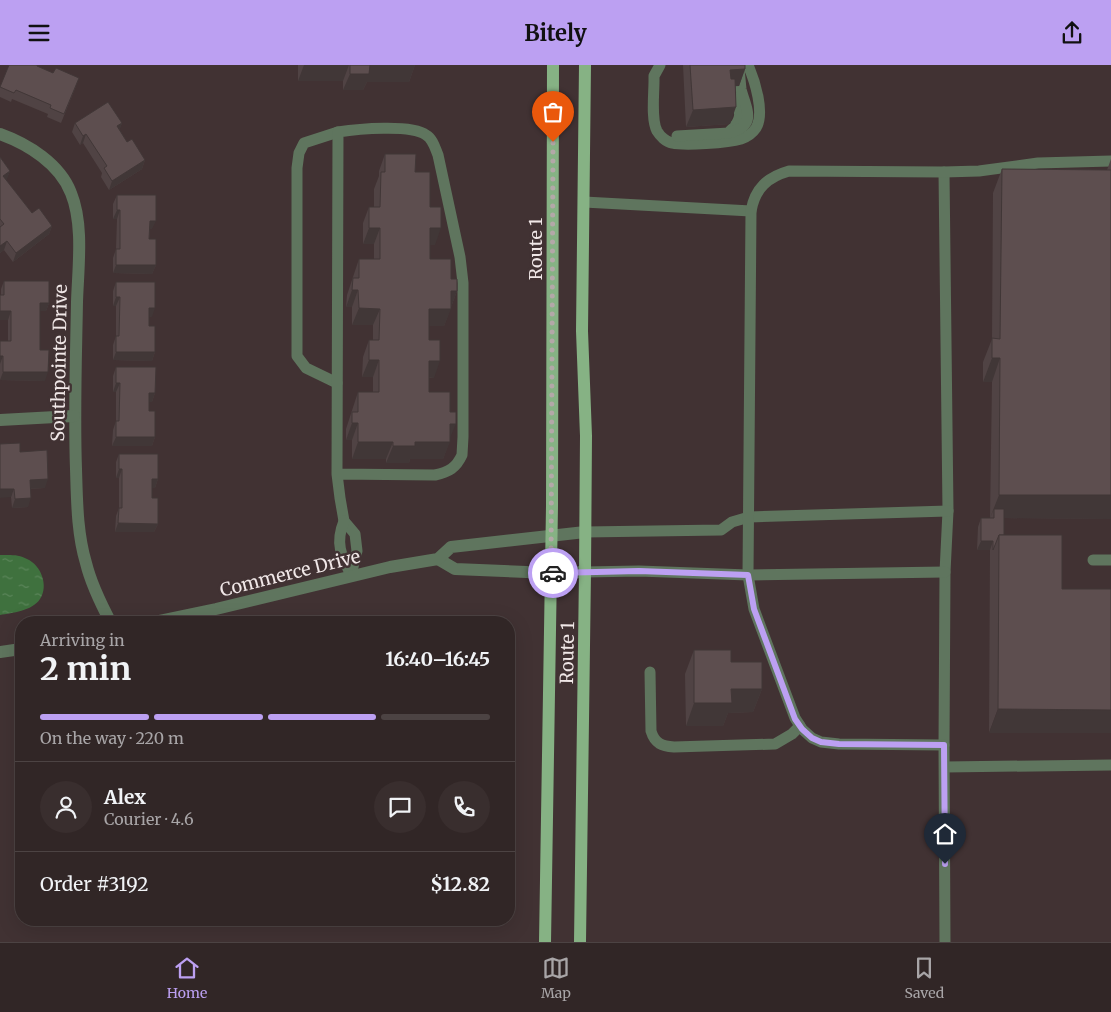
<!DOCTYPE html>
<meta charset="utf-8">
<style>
:root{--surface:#312626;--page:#392e2e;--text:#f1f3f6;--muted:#a8a5a7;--line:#4c4343;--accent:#bca0f2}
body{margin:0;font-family:Merriweather,serif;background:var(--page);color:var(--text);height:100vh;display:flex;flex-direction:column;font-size:19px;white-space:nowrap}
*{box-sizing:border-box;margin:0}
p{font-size:16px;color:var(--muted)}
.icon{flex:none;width:28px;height:28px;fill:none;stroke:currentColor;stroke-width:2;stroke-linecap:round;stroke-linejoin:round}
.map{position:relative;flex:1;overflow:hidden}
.details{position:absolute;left:15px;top:551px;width:500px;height:310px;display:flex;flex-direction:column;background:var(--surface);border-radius:20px;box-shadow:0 5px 20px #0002,0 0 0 1px var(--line)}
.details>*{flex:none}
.pin{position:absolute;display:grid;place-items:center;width:42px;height:42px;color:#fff;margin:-51px -21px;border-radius:50% 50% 50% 0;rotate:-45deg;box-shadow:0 0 5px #0007}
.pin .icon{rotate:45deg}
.courier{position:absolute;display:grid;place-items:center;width:50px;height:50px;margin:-25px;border:4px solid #bca0f2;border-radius:50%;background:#fff;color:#222;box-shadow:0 1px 6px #0007}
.summary em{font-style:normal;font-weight:700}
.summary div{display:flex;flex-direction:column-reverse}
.summary{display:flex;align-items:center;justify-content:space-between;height:85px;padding:0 25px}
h1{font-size:32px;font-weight:700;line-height:38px}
.bar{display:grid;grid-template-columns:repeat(4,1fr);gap:8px 5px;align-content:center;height:60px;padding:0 25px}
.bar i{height:6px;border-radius:4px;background:var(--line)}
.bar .active{background:var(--accent)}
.bar p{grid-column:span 4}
.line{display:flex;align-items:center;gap:12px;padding:0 25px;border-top:1px solid var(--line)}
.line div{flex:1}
.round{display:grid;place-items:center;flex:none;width:52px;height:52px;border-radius:26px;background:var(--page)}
header{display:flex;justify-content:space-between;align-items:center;height:65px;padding:0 25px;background:var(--accent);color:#111;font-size:22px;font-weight:700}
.menu{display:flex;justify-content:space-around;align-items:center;height:70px;border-top:1px solid var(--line);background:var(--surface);font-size:14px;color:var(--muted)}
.menu a{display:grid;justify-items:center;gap:2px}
.menu .active{color:var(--accent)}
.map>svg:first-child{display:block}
.water{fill:url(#water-ripples)}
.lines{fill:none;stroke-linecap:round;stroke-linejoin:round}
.service{stroke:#5f755e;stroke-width:11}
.minor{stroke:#5f755e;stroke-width:12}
.primary{stroke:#86b284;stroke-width:12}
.wall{fill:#504344}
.shaded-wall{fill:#413737}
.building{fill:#5d4e4f;stroke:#413737}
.done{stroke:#b3a8a8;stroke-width:5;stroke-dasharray:0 9}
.route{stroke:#bca0f2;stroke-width:6}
.labels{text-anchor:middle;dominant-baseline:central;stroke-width:5;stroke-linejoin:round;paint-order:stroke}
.street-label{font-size:18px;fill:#f0e7e7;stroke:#413233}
</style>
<header><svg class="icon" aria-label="menu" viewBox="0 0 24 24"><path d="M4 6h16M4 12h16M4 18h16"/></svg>Bitely<svg class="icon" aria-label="share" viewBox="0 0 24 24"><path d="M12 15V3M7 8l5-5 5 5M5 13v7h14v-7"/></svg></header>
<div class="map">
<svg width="1111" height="877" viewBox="0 0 1111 877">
<defs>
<pattern id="water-ripples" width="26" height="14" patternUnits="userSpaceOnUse" patternTransform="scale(1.25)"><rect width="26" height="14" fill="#3f713e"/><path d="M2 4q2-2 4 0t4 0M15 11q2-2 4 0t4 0" fill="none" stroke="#5b855a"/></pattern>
</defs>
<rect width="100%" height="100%" fill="#413233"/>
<path class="water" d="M0 490C9 490 19 489 27 494 41 500 49 521 40 534 32 546 12 548 0 550Z"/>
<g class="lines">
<g class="service">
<path d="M660 0 654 11V16C654 29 651 55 657 66 660 71 666 77 672 78 684 81 728 78 741 74 747 72 752 69 756 63 765 48 755 16 748 0"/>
<path d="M729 23C735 41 749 48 730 66"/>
<path d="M677 71 729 68C758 60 746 44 741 24 740 16 740 8 738 0"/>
<path d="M944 107 948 446 945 507 944 680 945 877"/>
<path d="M584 137 751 146"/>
<path d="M337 318 306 303 297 291V103L299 88 304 78 338 67"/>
<path d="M337 409 435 410C449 407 456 403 462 390L463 372V218L460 192 438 90C435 83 433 74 426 70 412 59 357 64 338 67L337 409 340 433 344 456 355 469 357 486 351 510"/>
<path d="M344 456C335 478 341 490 351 510"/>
<path d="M585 467 721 465 732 457 749 452 948 446"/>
<path d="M1093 495H1111"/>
<path d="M585 507 639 506 748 510 945 507"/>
<path d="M650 607 651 666C655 679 662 681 674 682L775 679 792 669 800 661"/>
<path d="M944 680 839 679 821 677 812 673 802 664 795 653 754 544 748 510 751 146C755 123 768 112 789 106L944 107 979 106 1038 98 1111 96"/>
<path d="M945 702 1111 700"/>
</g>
<g class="minor">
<path d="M0 69C28 79 60 99 71 128 84 160 78 203 77 237 76 293 74 348 76 404 77 435 77 468 86 498 91 519 101 539 111 558"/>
<path d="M0 355 74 351"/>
<path d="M438 494 455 504 551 508 585 507"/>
<path d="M149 558 216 544 390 502 438 494 451 482 585 467"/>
<path d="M0 587 21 584"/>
</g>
<g class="primary">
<path d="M545 877 552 441 553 0"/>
<path d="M580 877 585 507 586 371 582 266 585 0"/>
</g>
</g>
<g class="wall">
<path d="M298 0H415L409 17H367L363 25H343V16H298Z"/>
<path d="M683 0H745V4L739 21H735L730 59 686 62Z"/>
<path d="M37 1 76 21 61 58 47 52 48 49 12 34 11 37 0 32V22Z"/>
<path d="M75 58H122L119 65 127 77 145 95 142 104 109 125 101 112 102 108 83 78 80 80 72 67Z"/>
<path d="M385 89 415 107 430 142 435 180H430V194L451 214 457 226 444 261H429V275L434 313H429V327L450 375 443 394H410L409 398H386V394H352V375H346V364L358 327H373V312H362L363 292 369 275H373V260H352V242H346L347 230 359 194H374V179H363V158L369 142H374V124L379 111V106Z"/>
<path d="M0 92 10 106 6 115 32 148 52 161 49 169 13 197 4 185 0 188Z"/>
<path d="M1111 94V454L1004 453V470H1062L989 668 990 485H977L978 462 981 453H990L992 317H983V297L992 274 993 128 1002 104 1107 105Z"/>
<path d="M117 130 152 164H150L149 174 156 200 152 209 113 208V193L116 184 117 154H113V139Z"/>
<path d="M4 216 49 238 46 246H40V285L45 316 0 315V276H8V255L1 230V224Z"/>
<path d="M116 217 152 252 149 251V261L155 287 152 296 113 295V280L116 271V241H113V226Z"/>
<path d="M116 302 155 328 152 337H149V346L155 372 152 381H112L113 365 116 356V327H113V311Z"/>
<path d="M20 387 45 423 30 424 28 442 12 443 11 432Z"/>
<path d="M119 389 158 414 155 423H152V433L158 459 154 467H115L116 451 119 443V413H116V397Z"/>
<path d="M694 585 731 597 762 624 753 647 728 648 723 661H686L685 609Z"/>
</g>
<g class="shaded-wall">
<path d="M304 0H349L343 16H298Z"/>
<path d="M370 0H415L409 17H367L363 25H343L350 9Z"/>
<path d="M745 4 739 21 724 22 730 5Z"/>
<path d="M736 42 730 59 686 62 693 45Z"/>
<path d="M122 58 119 67 117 61Z"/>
<path d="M86 69 83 78 80 80 83 71Z"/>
<path d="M145 95 142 104 109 125 112 116Z"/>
<path d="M10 106 7 114 0 120 3 111Z"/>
<path d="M117 145H120L117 154H113Z"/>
<path d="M150 156H156L152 164H147Z"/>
<path d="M52 161 49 169 13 197 16 188Z"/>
<path d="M369 163H380L374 179H363Z"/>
<path d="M430 163H441L435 180H424Z"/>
<path d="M7 176 4 185 0 188V181Z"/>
<path d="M116 200H156L152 209 113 208Z"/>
<path d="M352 225H358L352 242H346Z"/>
<path d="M451 226H457L451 242Z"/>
<path d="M116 232H120L116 241H113Z"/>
<path d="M40 238H49L46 246H37Z"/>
<path d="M149 243H155L152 252 146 251Z"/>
<path d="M359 243 380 244 373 260H352Z"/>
<path d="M429 244H451L444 261H423Z"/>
<path d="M0 246H11L8 255H0Z"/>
<path d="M116 287H155L152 296 113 295Z"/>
<path d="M0 291H3L0 299Z"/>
<path d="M992 293H1000L992 317H983Z"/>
<path d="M369 295H379L373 312H362Z"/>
<path d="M429 296H440L434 313 423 312Z"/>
<path d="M3 307H48L45 316 0 315Z"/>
<path d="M116 318H120L116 327H113Z"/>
<path d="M149 328H155L152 337H146Z"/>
<path d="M352 358H358L352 375H346Z"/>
<path d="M450 359H456L449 375Z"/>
<path d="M116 372H155L152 381H112Z"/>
<path d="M358 377H393L386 394H352Z"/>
<path d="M415 377H450L443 394H410L409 398H386L393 381Z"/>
<path d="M119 404H122L119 413H116Z"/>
<path d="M48 414 45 423 27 424 30 415Z"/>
<path d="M152 414H158L155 423H149Z"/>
<path d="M0 424H14L11 432 0 433Z"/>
<path d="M999 430H1111V454L994 453V444L990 453Z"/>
<path d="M31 433 28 442 12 443 15 434Z"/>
<path d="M118 458 158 459 154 467H115Z"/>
<path d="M981 476H993L990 485H977Z"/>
<path d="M731 624H762L753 647 728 648 723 661H686L694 638Z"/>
<path d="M998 644 1111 645V668H989Z"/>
</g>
<g class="building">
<path d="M9 0H37V1L53 8 56 3 79 13 64 49 50 43 51 40 16 25 14 28 0 22Z"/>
<path d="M350 0H370L369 9H350Z"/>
<path d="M690 0H745V4L730 5 731 14H735L736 42 693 45Z"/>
<path d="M108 37 122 58 117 61 127 77 132 74 145 95 112 116 104 103 107 101 86 69 83 71 75 58Z"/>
<path d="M385 89H416L415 107H430V142H441V163H430V194H451V214H457V226H451V244H429V275H440V296H429V327H450V347H456V359H450V377H415V381H393V377H358V358H352V347H358V327H379V295H369V275H379L380 244 359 243 358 225H352L353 213H359V194H380V163H369V142H380L381 107H385Z"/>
<path d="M0 92 10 106 3 111 32 148 39 143 52 161 16 188 7 176 0 181V162L4 159 0 154Z"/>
<path d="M1002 104 1111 105V430H999L1000 293H992V273L1000 274Z"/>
<path d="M117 130H156V156H150L149 174H156V200H116V184H120V145H117Z"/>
<path d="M4 216H49V238H40V285H49L48 307H3V291H0V276H11V246H0V230H4Z"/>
<path d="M116 217H155V243H149V261H155V287H116V271H119L120 232H116Z"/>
<path d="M116 302H156L155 328H149V346H155V372H116V356H119L120 318H116Z"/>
<path d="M20 378V387L47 385 48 414 30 415 31 433 15 434 14 424H0V379Z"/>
<path d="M119 389H158V414H152V433H158V459L118 458 119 443H122V404H119Z"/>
<path d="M994 444H1004V470H999L993 485V476H981V453H994Z"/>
<path d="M999 470H1062V524H1111V645L998 644Z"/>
<path d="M694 585H731V597H762V624H731L732 638H694Z"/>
</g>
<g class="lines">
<path class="done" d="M553 508H551L553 77"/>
<path class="route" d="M553 508 639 506 748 510 754 544 795 654 802 664 812 673 821 677 839 679 944 680 945 799"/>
</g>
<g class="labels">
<g class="street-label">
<text transform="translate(535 184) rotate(-90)">Route 1</text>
<text transform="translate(59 298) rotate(-89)">Southpointe Drive</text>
<text transform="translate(290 508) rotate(-14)">Commerce Drive</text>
<text transform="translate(567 588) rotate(-89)">Route 1</text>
</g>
</g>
</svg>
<div class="pin" style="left:553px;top:77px;background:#ea580c"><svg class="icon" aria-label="bag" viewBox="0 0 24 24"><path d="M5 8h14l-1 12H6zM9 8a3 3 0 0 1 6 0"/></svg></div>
<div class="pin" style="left:945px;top:799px;background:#1f2937"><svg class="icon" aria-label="home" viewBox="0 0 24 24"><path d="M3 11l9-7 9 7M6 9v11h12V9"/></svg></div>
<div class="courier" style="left:553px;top:508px"><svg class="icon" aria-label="car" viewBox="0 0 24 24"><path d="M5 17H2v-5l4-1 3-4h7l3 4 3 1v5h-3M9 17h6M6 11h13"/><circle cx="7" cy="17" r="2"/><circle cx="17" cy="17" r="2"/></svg></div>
<section class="details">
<div class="summary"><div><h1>2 min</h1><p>Arriving in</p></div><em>16:40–16:45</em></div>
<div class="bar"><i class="active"></i><i class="active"></i><i class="active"></i><i></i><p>On the way · 220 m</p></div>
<div class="line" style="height:90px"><a class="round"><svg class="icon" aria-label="person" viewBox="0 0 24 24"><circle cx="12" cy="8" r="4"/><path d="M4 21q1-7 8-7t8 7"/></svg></a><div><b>Alex</b><p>Courier · 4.6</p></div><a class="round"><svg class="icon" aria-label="chat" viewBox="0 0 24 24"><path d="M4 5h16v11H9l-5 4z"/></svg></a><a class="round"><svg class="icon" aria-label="phone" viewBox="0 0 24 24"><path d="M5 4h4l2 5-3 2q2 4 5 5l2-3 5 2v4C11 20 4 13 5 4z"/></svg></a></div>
<div class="line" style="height:65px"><div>Order #3192</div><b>$12.82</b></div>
</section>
</div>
<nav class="menu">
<a class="active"><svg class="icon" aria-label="home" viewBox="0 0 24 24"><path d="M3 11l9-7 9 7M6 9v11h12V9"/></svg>Home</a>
<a><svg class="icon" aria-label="map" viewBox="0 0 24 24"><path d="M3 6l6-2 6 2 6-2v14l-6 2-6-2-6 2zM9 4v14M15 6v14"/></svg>Map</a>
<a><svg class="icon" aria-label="saved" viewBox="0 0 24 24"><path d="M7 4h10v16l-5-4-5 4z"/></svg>Saved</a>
</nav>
